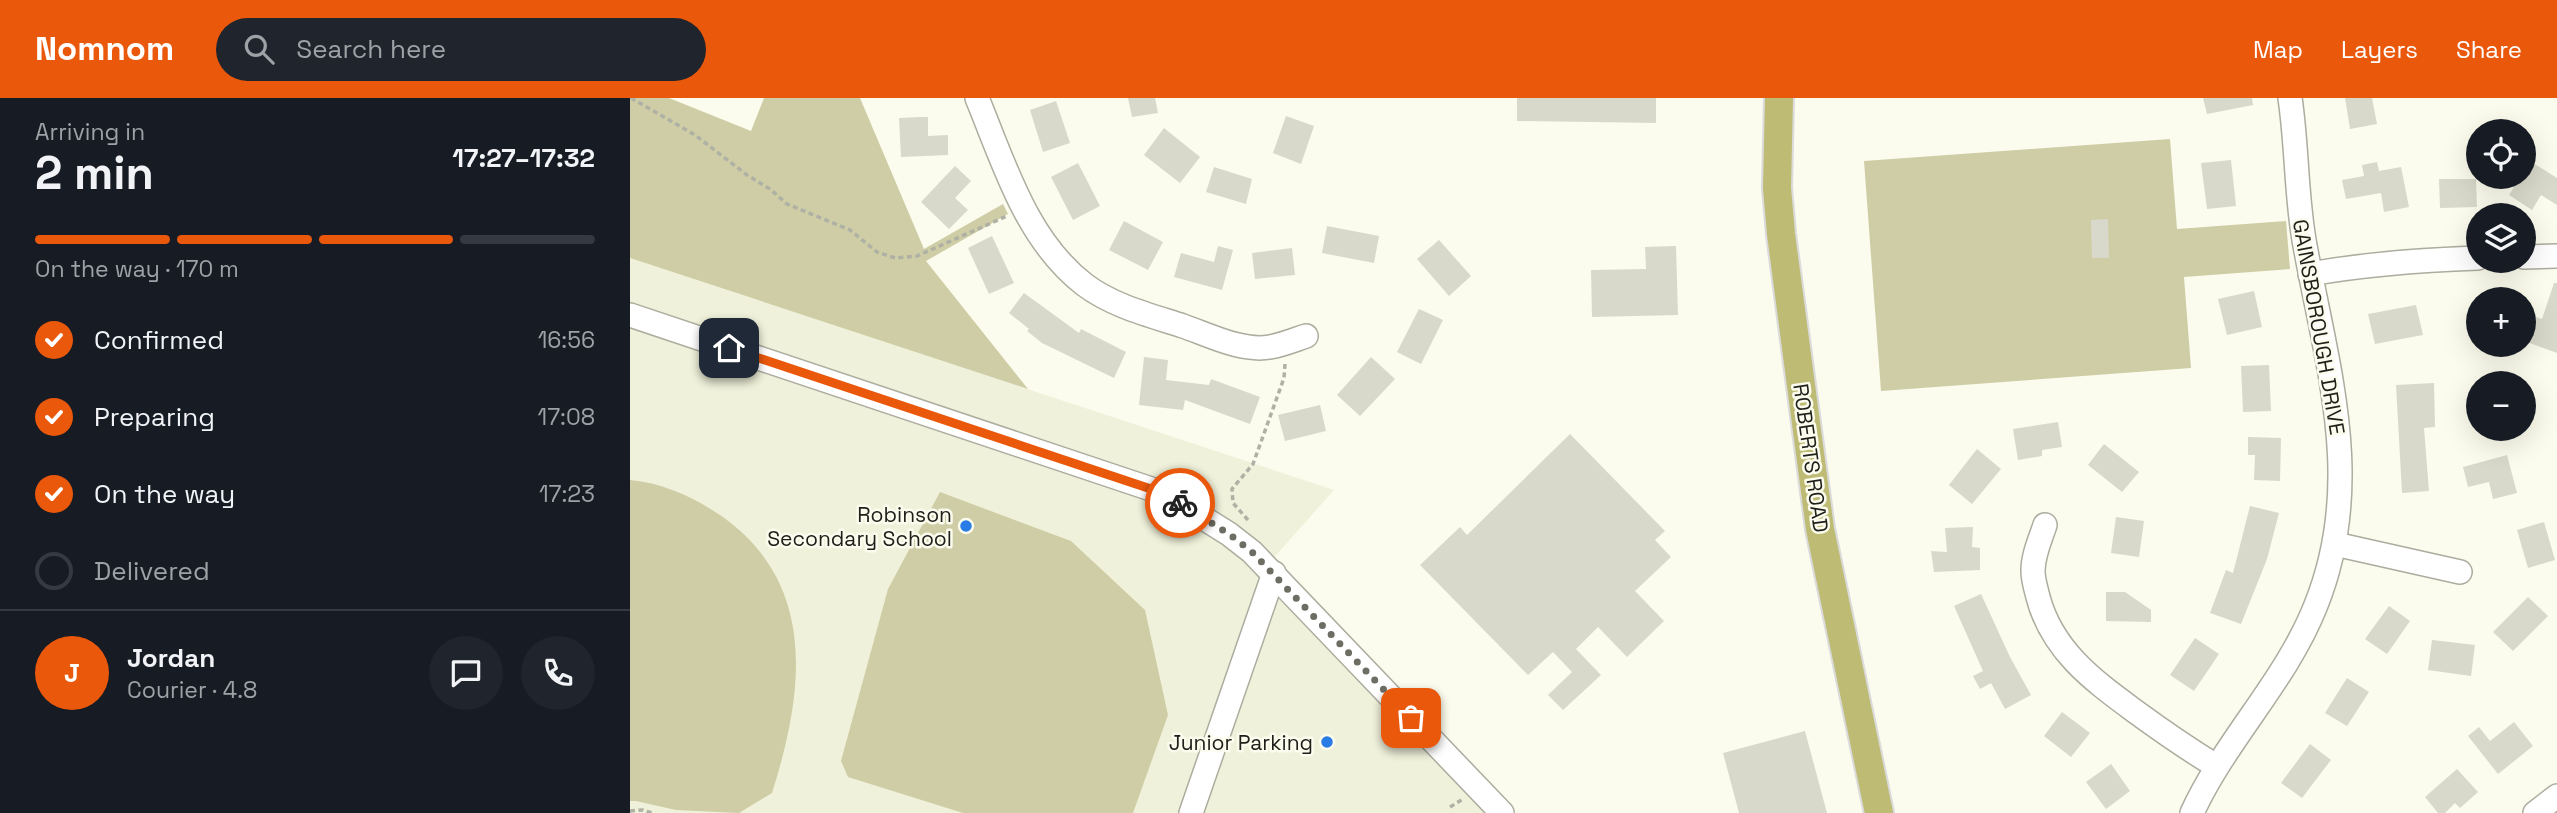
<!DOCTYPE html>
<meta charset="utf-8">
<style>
:root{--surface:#171b24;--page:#20242c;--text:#f1f3f6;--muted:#9ea1a6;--line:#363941;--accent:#ea580c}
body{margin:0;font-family:"Space Grotesk",sans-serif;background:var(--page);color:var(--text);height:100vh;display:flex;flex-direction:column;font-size:26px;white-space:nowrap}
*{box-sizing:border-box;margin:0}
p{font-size:23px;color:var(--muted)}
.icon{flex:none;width:38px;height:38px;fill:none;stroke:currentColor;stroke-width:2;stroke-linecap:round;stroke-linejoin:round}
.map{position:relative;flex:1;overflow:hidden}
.side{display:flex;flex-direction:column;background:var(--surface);width:630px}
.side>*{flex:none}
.tools{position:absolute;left:1836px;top:21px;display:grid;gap:14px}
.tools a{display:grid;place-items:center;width:70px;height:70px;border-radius:50%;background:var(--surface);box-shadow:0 7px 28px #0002;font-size:35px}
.pin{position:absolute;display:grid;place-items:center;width:60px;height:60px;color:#fff;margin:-30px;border-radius:14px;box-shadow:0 4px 10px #0006}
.courier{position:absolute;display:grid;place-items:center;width:70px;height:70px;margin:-35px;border:5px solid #ea580c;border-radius:50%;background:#fff;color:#222;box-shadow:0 2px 9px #0007}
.summary em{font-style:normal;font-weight:600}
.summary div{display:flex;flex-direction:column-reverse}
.summary{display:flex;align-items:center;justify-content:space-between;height:119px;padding:0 35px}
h1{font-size:46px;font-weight:600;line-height:52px}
.bar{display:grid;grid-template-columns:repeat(4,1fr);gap:10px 7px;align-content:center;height:84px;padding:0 35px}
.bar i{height:9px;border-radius:5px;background:var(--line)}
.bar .active{background:var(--accent)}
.bar p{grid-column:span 4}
.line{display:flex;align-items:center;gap:18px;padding:0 35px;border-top:2px solid var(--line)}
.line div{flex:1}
.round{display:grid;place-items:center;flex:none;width:74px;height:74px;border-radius:37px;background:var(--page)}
ol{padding:0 35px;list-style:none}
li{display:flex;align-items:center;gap:21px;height:77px}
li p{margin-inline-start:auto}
li .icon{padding:7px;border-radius:50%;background:var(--accent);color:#fff;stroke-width:4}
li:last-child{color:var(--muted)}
li i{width:38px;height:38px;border:4px solid var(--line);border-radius:50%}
header{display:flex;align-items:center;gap:42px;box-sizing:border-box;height:98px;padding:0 35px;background:var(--accent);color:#fff}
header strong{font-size:33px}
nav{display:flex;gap:38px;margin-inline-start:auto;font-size:24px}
.search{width:490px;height:63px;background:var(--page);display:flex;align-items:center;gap:18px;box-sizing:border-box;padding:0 24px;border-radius:38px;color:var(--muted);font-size:26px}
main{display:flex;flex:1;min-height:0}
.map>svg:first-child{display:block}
.built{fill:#f0f1da}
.green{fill:#cecda6}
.building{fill:#d9d9cb}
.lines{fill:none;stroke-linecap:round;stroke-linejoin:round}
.minor-casing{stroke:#acac9f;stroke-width:26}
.major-casing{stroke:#dbdbdb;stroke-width:32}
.path{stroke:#b0b1a5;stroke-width:3.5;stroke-dasharray:5 3.5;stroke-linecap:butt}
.minor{stroke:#fff;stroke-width:23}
.major{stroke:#bebb74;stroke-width:28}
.done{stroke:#6d6d64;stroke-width:7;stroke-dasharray:0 12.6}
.route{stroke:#ea580c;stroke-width:9}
.poi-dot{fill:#297be6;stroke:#fbfced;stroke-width:2.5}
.labels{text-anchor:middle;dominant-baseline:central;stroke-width:5;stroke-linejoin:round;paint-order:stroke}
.street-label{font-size:21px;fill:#20201b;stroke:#fbfced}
.poi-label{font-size:21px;fill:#20201b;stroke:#fbfced;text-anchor:end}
</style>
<header>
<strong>Nomnom</strong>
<div class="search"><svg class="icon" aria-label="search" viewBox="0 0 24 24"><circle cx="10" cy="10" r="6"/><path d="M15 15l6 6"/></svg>Search here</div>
<nav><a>Map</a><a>Layers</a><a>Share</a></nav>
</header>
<main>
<section class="side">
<div class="summary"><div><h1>2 min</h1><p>Arriving in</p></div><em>17:27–17:32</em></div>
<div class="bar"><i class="active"></i><i class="active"></i><i class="active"></i><i></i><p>On the way · 170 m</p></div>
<ol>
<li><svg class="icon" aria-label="check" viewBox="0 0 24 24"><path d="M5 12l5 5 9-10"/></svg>Confirmed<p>16:56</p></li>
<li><svg class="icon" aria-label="check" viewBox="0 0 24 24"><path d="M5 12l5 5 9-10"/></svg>Preparing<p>17:08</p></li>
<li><svg class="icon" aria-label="check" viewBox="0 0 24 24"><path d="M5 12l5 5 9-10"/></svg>On the way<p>17:23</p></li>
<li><i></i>Delivered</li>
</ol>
<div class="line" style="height:126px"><b class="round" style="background:var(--accent);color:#fff">J</b><div><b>Jordan</b><p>Courier · 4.8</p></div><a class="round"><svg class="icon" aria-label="chat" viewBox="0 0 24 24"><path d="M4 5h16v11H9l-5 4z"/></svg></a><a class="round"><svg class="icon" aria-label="phone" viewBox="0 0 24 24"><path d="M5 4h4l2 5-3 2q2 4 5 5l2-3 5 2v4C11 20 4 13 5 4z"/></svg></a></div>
</section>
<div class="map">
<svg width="1927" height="715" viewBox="0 0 1927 715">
<rect width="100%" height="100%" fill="#fbfced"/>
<path class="built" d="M0 160 704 392 640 464 880 715H0Z"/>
<g class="green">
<path d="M0 0H39L121 33 134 0H230L294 151 373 106 378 116 296 163 398 291 0 160Z"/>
<path d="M1540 41 1547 131 1656 123 1660 171 1554 179 1561 270 1251 293 1234 63Z"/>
<path d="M0 382C34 385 65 400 93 419 189 488 173 597 142 695L109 715 46 712 6 703H0Z"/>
<path d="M310 394 441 443 515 512 538 617 503 715H333L218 679 211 663 258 491Z"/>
</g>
<g class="building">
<path d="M498 0H525L528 15 502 19Z"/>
<path d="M887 0H1026V25L887 23Z"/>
<path d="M1573 0H1622L1623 7 1577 16Z"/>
<path d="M1715 0H1742L1747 26 1720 31Z"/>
<path d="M426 3 440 45 413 54 400 12Z"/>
<path d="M656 18 684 28 671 66 643 55Z"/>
<path d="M290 19H298V38L318 37V57L271 59 269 20Z"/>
<path d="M534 30 570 59 550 85 514 57Z"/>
<path d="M1601 62 1606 108 1577 111 1571 65Z"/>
<path d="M1900 63 1927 80V107L1911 97 1902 112 1879 97 1890 79H1894V74Z"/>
<path d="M1747 64 1749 73 1771 69 1779 109 1754 114 1751 95 1716 101 1712 82 1734 78 1732 67Z"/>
<path d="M448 65 470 108 443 122 421 79Z"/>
<path d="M325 68 341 83 325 100 338 112 319 131 291 104Z"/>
<path d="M584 69 622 81 616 106 576 94Z"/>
<path d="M1809 81H1846L1847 109 1810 110Z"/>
<path d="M1478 121 1479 160H1462L1461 122Z"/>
<path d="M494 123 533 144 518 172 479 152Z"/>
<path d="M697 128 749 138 744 165 692 155Z"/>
<path d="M362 138 384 185 359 196 338 150Z"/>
<path d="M809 142 841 178 819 198 787 161Z"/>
<path d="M588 148 603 152 592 192 544 179 551 155 584 164Z"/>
<path d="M1046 148 1048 217 962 219 961 172 1016 171 1015 149Z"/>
<path d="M662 150 665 177 625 181 622 155Z"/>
<path d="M1924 185H1927V255L1894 243V215L1912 221Z"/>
<path d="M1624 193 1632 229 1597 237 1588 201Z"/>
<path d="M394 195 449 235 451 231 496 254 484 280 412 245 397 233 399 231 379 215Z"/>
<path d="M1786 207 1793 237 1745 246 1738 216Z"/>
<path d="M789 211 813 222 791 266 767 254Z"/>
<path d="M514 259 538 262 536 282 579 287 581 281 630 299 620 326 555 302 553 312 509 307Z"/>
<path d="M741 259 765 281 730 318 707 297Z"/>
<path d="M1639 267 1641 313 1613 314 1611 268Z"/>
<path d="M1804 285 1805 329 1794 330 1799 393 1772 395 1766 287Z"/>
<path d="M690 307 696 333 655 343 648 317Z"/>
<path d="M1428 324 1432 349 1412 352V358L1388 362 1383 331Z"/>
<path d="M940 336 1035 433 1025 442 1041 459 1005 493 1034 523 997 559 968 529 946 551 971 577 933 612 918 597 942 574 923 554 898 577 790 467 830 429 837 437Z"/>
<path d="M1618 339 1651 340 1650 383 1624 382 1625 357H1618Z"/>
<path d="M1474 346 1509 374 1492 394 1458 367Z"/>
<path d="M1347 351 1371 371 1342 406 1319 387Z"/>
<path d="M1877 357 1887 395 1863 401 1859 384 1838 389 1833 369Z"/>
<path d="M1620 408 1649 415 1637 461 1611 526 1580 515 1596 472 1603 475Z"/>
<path d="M1486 419 1514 423 1509 459 1481 455Z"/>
<path d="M1914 424 1925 462 1898 470 1887 432Z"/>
<path d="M1343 429 1342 449 1350 450V472L1304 474 1301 453 1317 454 1315 430Z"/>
<path d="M1476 494H1495L1521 512V524L1476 523Z"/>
<path d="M1351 496 1380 559 1401 597 1375 611 1361 585 1350 591 1343 578 1353 573 1324 508Z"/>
<path d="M1898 499 1918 518 1883 553 1863 534Z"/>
<path d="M1759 508 1780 523 1757 556 1735 541Z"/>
<path d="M1565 540 1589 556 1564 593 1540 577Z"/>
<path d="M1802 542 1845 547 1841 578 1798 572Z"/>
<path d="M1717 580 1739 594 1717 628 1695 615Z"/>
<path d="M1432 614 1460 635 1441 659 1414 638Z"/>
<path d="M1884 624 1903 648 1868 676 1838 638 1849 629 1860 643Z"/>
<path d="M1175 633 1197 715H1109L1093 655Z"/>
<path d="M1680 646 1701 662 1672 700 1651 685Z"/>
<path d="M1481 666 1500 693 1476 711 1456 684Z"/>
<path d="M1827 671 1848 694 1830 710 1825 705 1815 715H1808L1795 699Z"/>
</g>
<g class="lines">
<g class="minor-casing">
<g id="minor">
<path d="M347 0C374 65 396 142 455 187 483 208 519 217 553 228 579 237 612 254 640 249 652 247 664 242 676 238"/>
<path d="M1894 159 1927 158"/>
<path d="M1680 176C1736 166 1791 162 1848 160"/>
<path d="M0 217 524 392 551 406 599 436 622 454 872 715"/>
<path d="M1415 427C1410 442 1403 457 1403 473 1403 482 1406 491 1408 499 1422 553 1464 583 1506 614 1532 633 1558 651 1586 668"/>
<path d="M1705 446 1830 474"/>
<path d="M561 715 644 475"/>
<path d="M1562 715C1596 641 1656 583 1686 507 1736 382 1696 267 1674 142 1666 95 1667 47 1660 0"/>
<path d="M1905 715 1927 698"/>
</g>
</g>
<g class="major-casing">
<path id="major" d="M1149 0 1147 90 1151 136 1190 431 1249 715"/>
</g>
<g class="path">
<path d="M1 0 65 37 117 77 140 91 157 106 220 132 247 154 265 160 287 158 377 118"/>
<path d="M618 422 603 405 602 391 623 366 654 280 655 266"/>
<path d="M820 709 833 701"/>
<path d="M0 713 13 712 22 715"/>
</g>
<use href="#minor" class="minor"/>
<use href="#major" class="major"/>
</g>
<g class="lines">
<path class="done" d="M550 405 599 436 622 454 781 620"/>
<path class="route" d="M99 250 524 392 550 405"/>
</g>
<g class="poi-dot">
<circle cx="336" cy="428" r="7"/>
<circle cx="697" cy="644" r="7"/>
</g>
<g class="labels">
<g class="street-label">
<text transform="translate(1689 229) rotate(80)">GAINSBOROUGH DRIVE</text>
<text transform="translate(1181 360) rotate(82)">ROBERTS ROAD</text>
</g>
<g class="poi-label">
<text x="322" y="416">Robinson<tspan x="322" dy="24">Secondary School</tspan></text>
<text x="683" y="644">Junior Parking</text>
</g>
</g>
</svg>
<div class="tools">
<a><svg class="icon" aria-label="locate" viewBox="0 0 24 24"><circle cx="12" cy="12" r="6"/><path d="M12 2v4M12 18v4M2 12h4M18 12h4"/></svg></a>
<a><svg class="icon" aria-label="layers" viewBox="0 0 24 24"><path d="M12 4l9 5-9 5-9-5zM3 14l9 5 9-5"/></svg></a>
<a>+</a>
<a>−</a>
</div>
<div class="pin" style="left:781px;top:620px;background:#ea580c"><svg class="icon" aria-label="bag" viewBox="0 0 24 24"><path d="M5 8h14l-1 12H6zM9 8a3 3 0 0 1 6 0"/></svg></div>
<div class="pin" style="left:99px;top:250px;background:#1f2937"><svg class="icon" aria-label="home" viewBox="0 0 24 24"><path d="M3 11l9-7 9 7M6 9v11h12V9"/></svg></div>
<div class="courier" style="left:550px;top:405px"><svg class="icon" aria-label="bike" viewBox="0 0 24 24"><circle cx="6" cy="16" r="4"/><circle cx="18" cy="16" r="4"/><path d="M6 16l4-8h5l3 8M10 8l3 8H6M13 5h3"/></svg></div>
</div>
</main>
